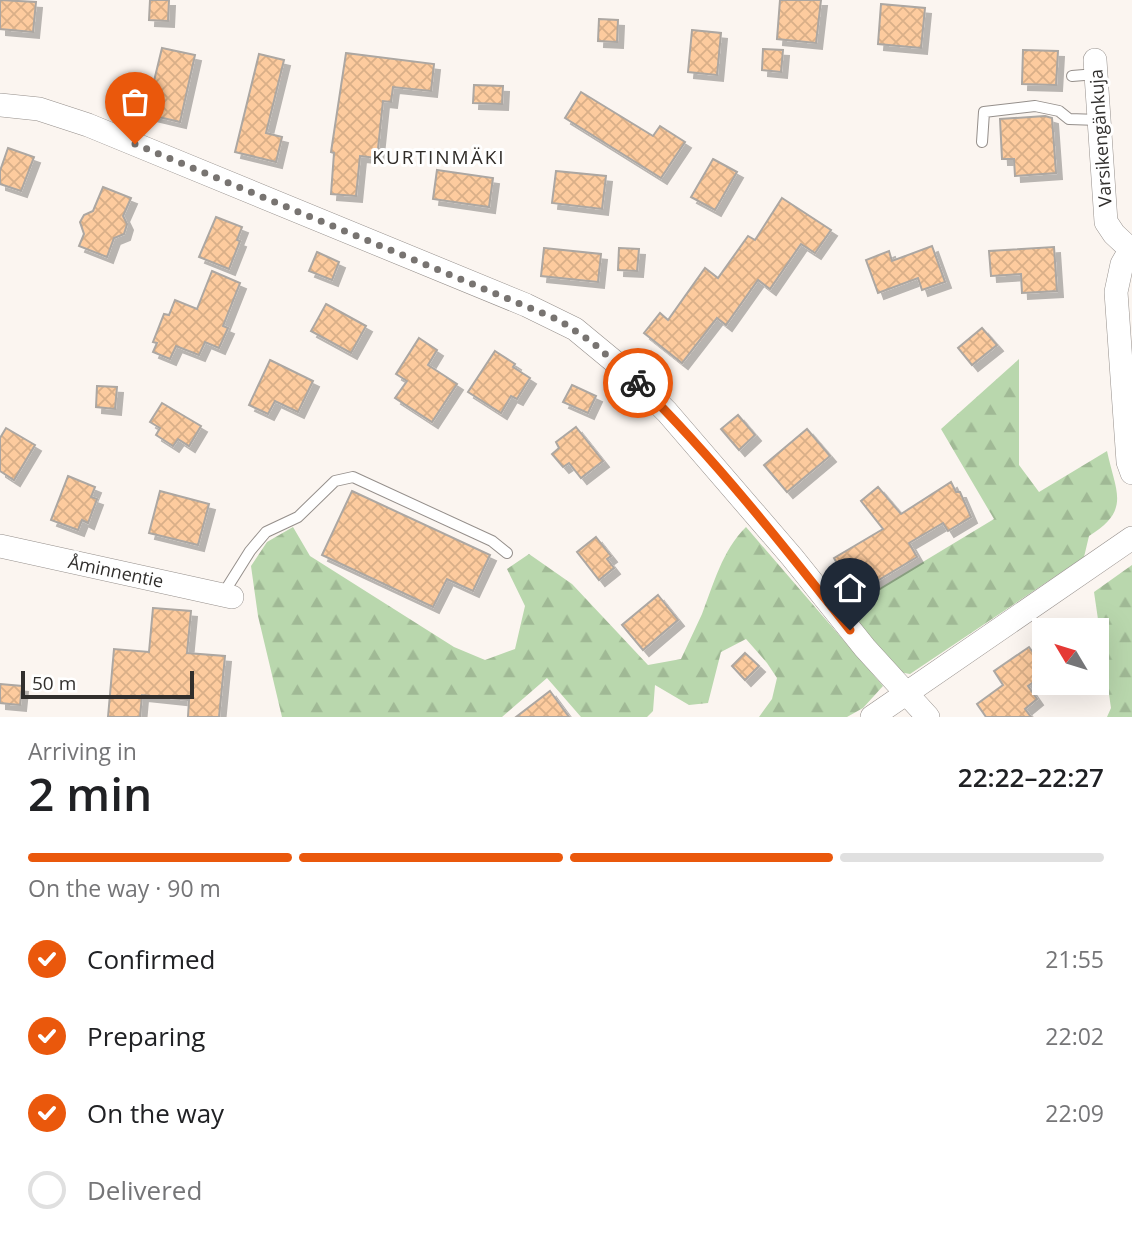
<!DOCTYPE html>
<meta charset="utf-8">
<style>
:root{--surface:#fff;--page:#f6f6f6;--text:#202124;--muted:#757577;--line:#e0e0e0;--accent:#ea580c}
body{margin:0;font-family:"Open Sans",sans-serif;background:var(--page);color:var(--text);height:100vh;display:flex;flex-direction:column;font-size:26px;white-space:nowrap}
*{box-sizing:border-box;margin:0}
p{font-size:23px;color:var(--muted)}
.icon{flex:none;width:38px;height:38px;fill:none;stroke:currentColor;stroke-width:2;stroke-linecap:round;stroke-linejoin:round}
.map{position:relative;height:717px;overflow:hidden}
.drawer{display:flex;flex-direction:column;background:var(--surface);flex:1}
.drawer>*{flex:none}
.needle{width:46px;rotate:308deg}
.controls{position:absolute;left:1032px;top:618px;display:grid;gap:14px}
.controls a{display:grid;place-items:center;width:77px;height:77px;border-radius:0px;background:var(--surface);box-shadow:0 7px 28px #0002;font-size:35px}
.scale{position:absolute;left:21px;bottom:18px;width:173px;box-sizing:border-box;padding-left:7px;border:4px solid #312f2d;border-top:0;font-size:19px;line-height:24px;white-space:nowrap;color:#312f2d;-webkit-text-stroke:5px #fff;paint-order:stroke}
.pin{position:absolute;display:grid;place-items:center;width:60px;height:60px;color:#fff;margin:-72px -30px;border-radius:50% 50% 50% 0;rotate:-45deg;box-shadow:0 0 7px #0007}
.pin .icon{rotate:45deg}
.courier{position:absolute;display:grid;place-items:center;width:70px;height:70px;margin:-35px;border:5px solid #ea580c;border-radius:50%;background:#fff;color:#222;box-shadow:0 2px 9px #0007}
.headline em{font-style:normal;font-weight:600}
.headline div{display:flex;flex-direction:column-reverse}
.headline{display:flex;align-items:center;justify-content:space-between;height:119px;padding:0 28px}
h1{font-size:46px;font-weight:600;line-height:52px}
.bar{display:grid;grid-template-columns:repeat(4,1fr);gap:10px 7px;align-content:center;height:84px;padding:0 28px}
.bar i{height:9px;border-radius:5px;background:var(--line)}
.bar .selected{background:var(--accent)}
.bar p{grid-column:span 4}
ol{padding:0 28px;list-style:none}
li{display:flex;align-items:center;gap:21px;height:77px}
li p{margin-inline-start:auto}
li .icon{padding:7px;border-radius:50%;background:var(--accent);color:#fff;stroke-width:4}
li:last-child{color:var(--muted)}
li i{width:38px;height:38px;border:4px solid var(--line);border-radius:50%}
.map>svg:first-child{display:block}
.forest{fill:url(#forest-firs)}
.building{fill:url(#building-cross-hatch);stroke:#aca7a2;stroke-width:2;filter:url(#shadow)}
.lines{fill:none;stroke-linecap:round;stroke-linejoin:round}
.service-casing{stroke:#958f8b;stroke-width:12}
.minor-casing{stroke:#958f8b;stroke-width:24}
.service{stroke:#fff;stroke-width:10}
.minor{stroke:#fff;stroke-width:23}
.done{stroke:#787471;stroke-width:7;stroke-dasharray:0 12.6}
.route{stroke:#ea580c;stroke-width:9}
.labels{text-anchor:middle;dominant-baseline:central;stroke-width:6;stroke-linejoin:round;paint-order:stroke}
.street-label{font-size:18px;fill:#312f2d;stroke:#fff}
.neighbourhood-label{font-size:19px;letter-spacing:2px;fill:#302c28;stroke:#fff}
</style>
<div class="map">
<svg width="1132" height="717" viewBox="0 0 1132 717">
<defs>
<pattern id="forest-firs" width="22" height="20" patternUnits="userSpaceOnUse" patternTransform="scale(1.75)"><rect width="22" height="20" fill="#b9d7ad"/><path d="M5 1l3.5 6h-7zM16 11l3.5 6h-7z" fill="#a0b995"/></pattern>
<pattern id="building-cross-hatch" width="8" height="8" patternUnits="userSpaceOnUse" patternTransform="scale(1.75)"><rect width="8" height="8" fill="#fdcb9e"/><path d="M0 0l8 8M0 8l8-8" fill="none" stroke="#d9af88"/></pattern>
<filter id="shadow"><feDropShadow dx="6" dy="6" stdDeviation="0" flood-color="#0004"/></filter>
</defs>
<rect width="100%" height="100%" fill="#fbf5f0"/>
<g class="forest">
<path d="M1019 359V465L1039 492 1107 451C1116 493 1131 510 1089 536L1084 557 910 674 899 672 845 609 994 519 941 429Z"/>
<path d="M293 527 310 556 454 647 485 660 515 649 525 606 507 569 529 554 572 584 648 665 681 659C688 644 695 629 702 614 714 583 722 551 746 527L883 686 863 708 847 717H759L772 699 777 678 767 663 746 639 721 652 708 703 689 705 655 685 653 711 647 717H581L547 678 502 717H282L258 616 251 566 267 542Z"/>
<path d="M1132 565V717H1107L1111 708 1094 592Z"/>
</g>
<g class="building">
<path d="M0 0 36 2 33 32 0 29Z"/>
<path d="M150 0H169L168 21 149 20Z"/>
<path d="M780 0H821L816 43 777 39Z"/>
<path d="M881 4 925 8 921 48 878 44Z"/>
<path d="M599 19 618 20 617 42 598 41Z"/>
<path d="M692 30 721 33 717 75 688 72Z"/>
<path d="M162 48 195 55 180 122 146 114Z"/>
<path d="M763 49 783 50 781 72 762 70Z"/>
<path d="M1023 50 1058 51 1056 85 1022 84Z"/>
<path d="M346 53 434 64 431 91 393 87 391 102 383 101 377 158 360 156 356 196 331 194 334 153 331 152Z"/>
<path d="M259 54 284 60 266 133 282 137 276 162 235 152Z"/>
<path d="M474 85 503 86 502 104 473 103Z"/>
<path d="M581 92 653 136 660 126 685 142 661 178 565 118Z"/>
<path d="M1045 116 1052 118 1056 173 1015 176 1014 159H1002L1000 119Z"/>
<path d="M8 148 34 157 21 191 0 184V171Z"/>
<path d="M713 159 737 172 715 210 691 197Z"/>
<path d="M437 170 493 178 489 207 433 199Z"/>
<path d="M556 171 606 176 602 209 552 203Z"/>
<path d="M103 187 131 198 123 216 127 224 124 234 114 238 107 257 79 246 84 234 80 222 84 215 93 211Z"/>
<path d="M782 198 831 230 815 253 801 244 770 289 758 280 726 325 717 318 682 363 644 333 660 313 668 320 705 268 718 278 748 236 755 240Z"/>
<path d="M216 217 242 227 237 240 240 241 229 269 199 257Z"/>
<path d="M932 246 945 282 922 290 918 278 878 293 866 260 889 251 892 261Z"/>
<path d="M1054 247 1057 291 1022 293 1021 274 991 276 989 251Z"/>
<path d="M544 248 601 254 598 282 541 276Z"/>
<path d="M619 248 639 249 637 271 618 270Z"/>
<path d="M317 252 339 262 332 280 309 271Z"/>
<path d="M212 271 240 283 223 326 228 328 219 348 205 342 199 355 176 346 170 359 153 352 157 343 153 342 164 314 169 315 175 300 197 309Z"/>
<path d="M326 304 366 326 351 353 311 331Z"/>
<path d="M982 328 997 345 972 365 958 348Z"/>
<path d="M419 338 437 350 428 365 457 384 432 422 395 398 407 381 396 374Z"/>
<path d="M495 351 515 364 513 367 530 378 517 399 511 396 501 413 468 392Z"/>
<path d="M270 360 313 381 298 412 275 401 268 414 249 405Z"/>
<path d="M572 385 596 396 588 413 563 402Z"/>
<path d="M97 386 117 387 115 409 96 407Z"/>
<path d="M162 403 201 426 189 446 178 439 173 446 156 435 160 428 150 422Z"/>
<path d="M738 415 755 435 739 450 721 429Z"/>
<path d="M576 427 603 461 581 478 569 463 563 467 552 454 559 448 556 442Z"/>
<path d="M6 428 35 445 14 480 0 471V438Z"/>
<path d="M807 429 830 456 787 492 764 465Z"/>
<path d="M68 476 95 487 91 497 97 499 88 523 82 520 78 530 51 520Z"/>
<path d="M951 482 956 492H960L971 517 948 531 943 523 909 543 917 557 872 584 866 573 848 583 834 558 883 529 861 501 878 487 901 514Z"/>
<path d="M160 491 209 504 198 545 149 533Z"/>
<path d="M352 491 490 555 473 591 447 579 433 607 322 555Z"/>
<path d="M596 537 611 556 607 559 614 568 599 580 577 552Z"/>
<path d="M658 595 678 620 643 650 622 625Z"/>
<path d="M153 608 191 611 187 653 225 656 219 717H188L189 700 142 695 140 717H108L114 649 149 652Z"/>
<path d="M1029 647 1045 669V674L1028 686 1037 699 1025 709 1031 717H986L977 704 1003 685 994 671Z"/>
<path d="M745 653 759 666 745 680 732 666Z"/>
<path d="M0 684 22 686 20 705 0 703Z"/>
<path d="M550 691 569 717H516Z"/>
</g>
<g class="lines">
<g class="service-casing">
<g id="service">
<path d="M1072 76 1096 74"/>
<path d="M982 142 984 112 1035 106 1059 111 1069 119 1099 120"/>
<path d="M223 594 250 551 266 532 298 517 335 481 353 477 492 541 507 553"/>
</g>
</g>
<g class="minor-casing">
<g id="minor">
<path d="M1095 60 1106 222 1114 234 1130 249"/>
<path d="M0 105 39 109 88 125 526 305 575 329 627 372 667 412 792 557 865 648 928 717"/>
<path d="M1132 247 1122 264 1116 292 1128 462 1132 473"/>
<path d="M0 546 232 597"/>
<path d="M872 717 1132 538"/>
</g>
</g>
<use href="#service" class="service"/>
<use href="#minor" class="minor"/>
</g>
<g class="lines">
<path class="done" d="M135 144 559 320 592 342 638 383"/>
<path class="route" d="M638 383C715 459 783 545 850 630"/>
</g>
<g class="labels">
<g class="street-label">
<text transform="translate(1100 138) rotate(-94)">Varsikengänkuja</text>
<text transform="translate(116 571) rotate(12)">Åminnentie</text>
</g>
<g class="neighbourhood-label">
<text x="439" y="157">KURTINMÄKI</text>
</g>
</g>
</svg>
<div class="controls">
<a><svg class="needle" viewBox="-14 -14 28 28"><path d="M0-13l5 13h-10z" fill="#e53935"/><path d="M0 13l5-13h-10z" fill="#757577"/></svg></a>
</div>
<div class="scale">50 m</div>
<div class="pin" style="left:135px;top:144px;background:#ea580c"><svg class="icon" aria-label="bag" viewBox="0 0 24 24"><path d="M5 8h14l-1 12H6zM9 8a3 3 0 0 1 6 0"/></svg></div>
<div class="pin" style="left:850px;top:630px;background:#1f2937"><svg class="icon" aria-label="home" viewBox="0 0 24 24"><path d="M3 11l9-7 9 7M6 9v11h12V9"/></svg></div>
<div class="courier" style="left:638px;top:383px"><svg class="icon" aria-label="bike" viewBox="0 0 24 24"><circle cx="6" cy="16" r="4"/><circle cx="18" cy="16" r="4"/><path d="M6 16l4-8h5l3 8M10 8l3 8H6M13 5h3"/></svg></div>
</div>
<section class="drawer">
<div class="headline"><div><h1>2 min</h1><p>Arriving in</p></div><em>22:22–22:27</em></div>
<div class="bar"><i class="selected"></i><i class="selected"></i><i class="selected"></i><i></i><p>On the way · 90 m</p></div>
<ol>
<li><svg class="icon" aria-label="check" viewBox="0 0 24 24"><path d="M5 12l5 5 9-10"/></svg>Confirmed<p>21:55</p></li>
<li><svg class="icon" aria-label="check" viewBox="0 0 24 24"><path d="M5 12l5 5 9-10"/></svg>Preparing<p>22:02</p></li>
<li><svg class="icon" aria-label="check" viewBox="0 0 24 24"><path d="M5 12l5 5 9-10"/></svg>On the way<p>22:09</p></li>
<li><i></i>Delivered</li>
</ol>
</section>
